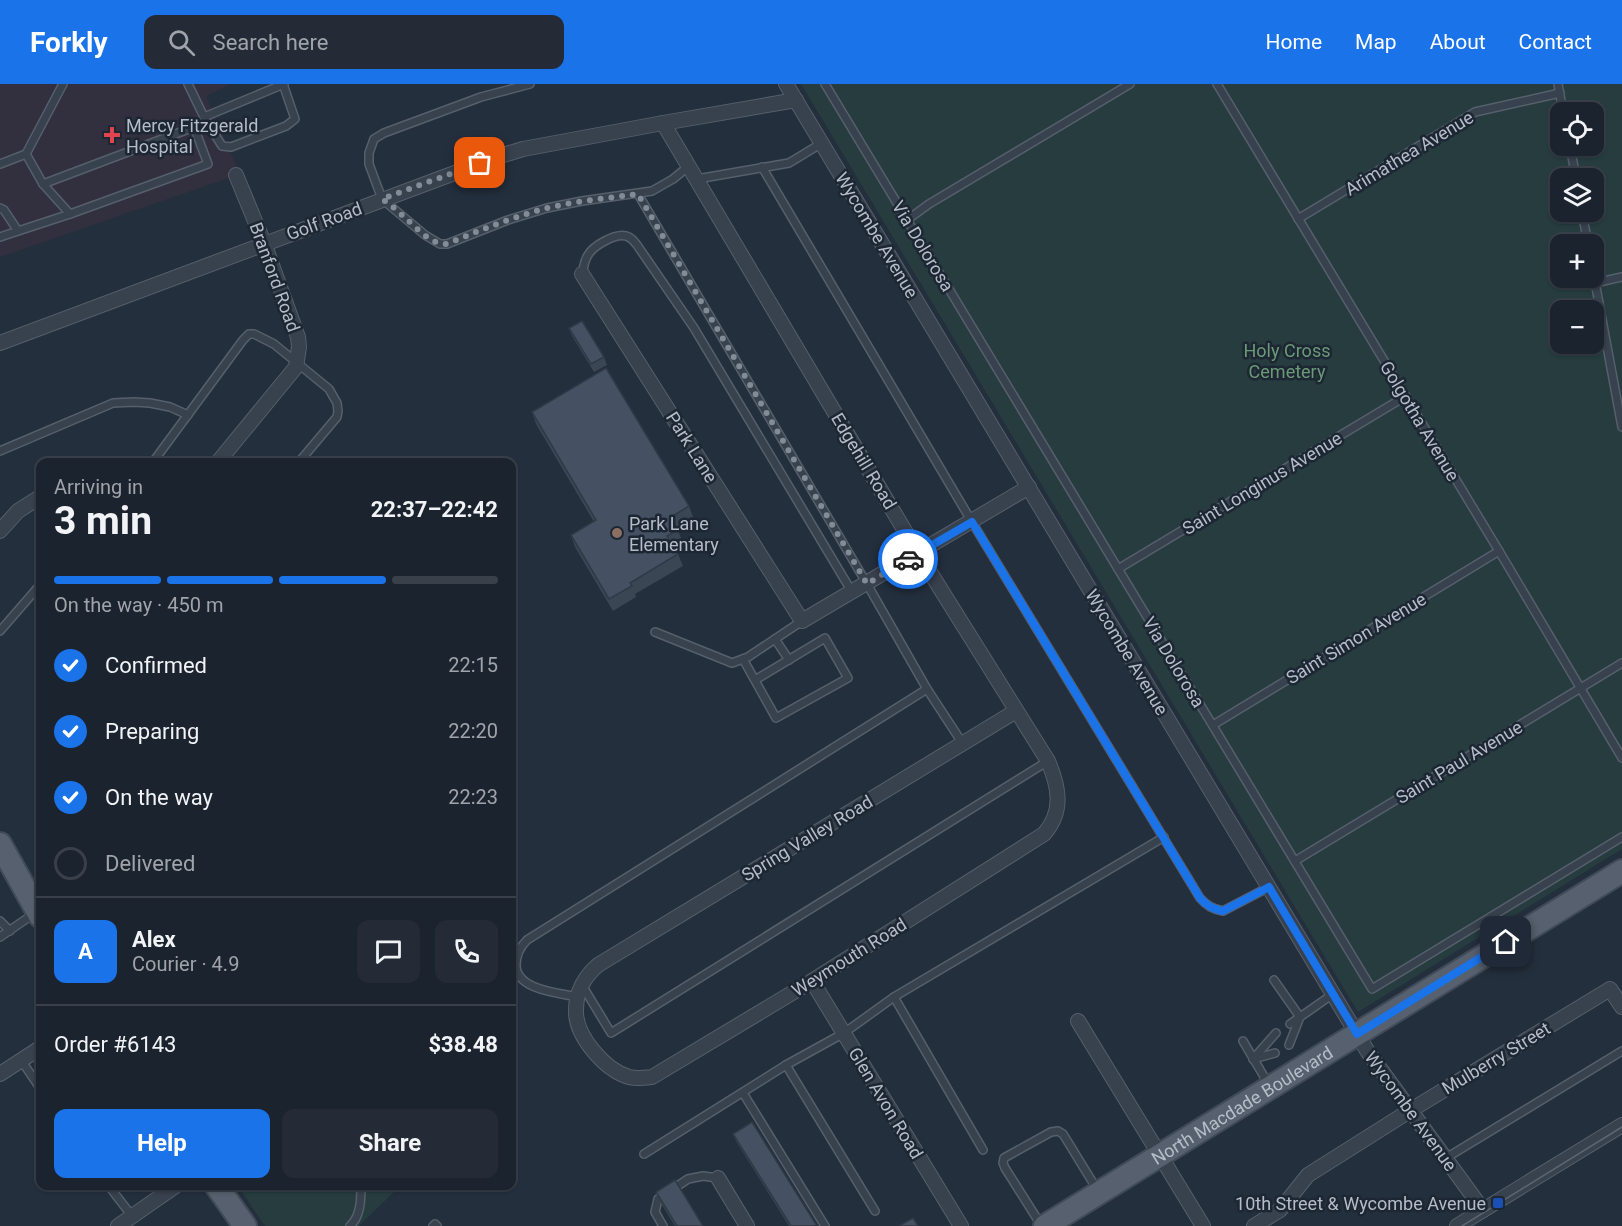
<!DOCTYPE html>
<meta charset="utf-8">
<style>
:root{--surface:#1b232e;--page:#242b36;--text:#f1f3f6;--muted:#a0a4aa;--line:#39404a;--accent:#1a73e8}
body{margin:0;font-family:Roboto,sans-serif;background:var(--page);color:var(--text);height:100vh;display:flex;flex-direction:column;font-size:22px;white-space:nowrap}
*{box-sizing:border-box;margin:0}
p{font-size:20px;color:var(--muted)}
.icon{flex:none;width:33px;height:33px;fill:none;stroke:currentColor;stroke-width:2;stroke-linecap:round;stroke-linejoin:round}
.map{position:relative;flex:1;overflow:hidden}
.side{position:absolute;left:36px;top:374px;width:480px;height:732px;display:flex;flex-direction:column;background:var(--surface);border-radius:12px;box-shadow:0 2px 4px #0004,0 0 0 2px var(--line)}
.side>*{flex:none}
.controls{position:absolute;left:1550px;top:18px;display:grid;gap:12px}
.controls a{display:grid;place-items:center;width:54px;height:54px;border-radius:12px;background:var(--surface);box-shadow:0 2px 4px #0004,0 0 0 2px var(--line);font-size:30px}
.pin{position:absolute;display:grid;place-items:center;width:51px;height:51px;color:#fff;margin:-26px;border-radius:12px;box-shadow:0 3px 9px #0006}
.courier{position:absolute;display:grid;place-items:center;width:60px;height:60px;margin:-30px;border:4px solid #1a73e8;border-radius:50%;background:#fff;color:#222;box-shadow:0 2px 8px #0007}
.summary em{font-style:normal;font-weight:700}
.summary div{display:flex;flex-direction:column-reverse}
.summary{display:flex;align-items:center;justify-content:space-between;height:102px;padding:0 18px}
h1{font-size:39px;font-weight:700;line-height:45px}
.bar{display:grid;grid-template-columns:repeat(4,1fr);gap:9px 6px;align-content:center;height:72px;padding:0 18px}
.bar i{height:8px;border-radius:4px;background:var(--line)}
.bar .selected{background:var(--accent)}
.bar p{grid-column:span 4}
.line{display:flex;align-items:center;gap:15px;padding:0 18px;border-top:2px solid var(--line)}
.line div{flex:1}
.round{display:grid;place-items:center;flex:none;width:63px;height:63px;border-radius:12px;background:var(--page)}
ol{padding:0 18px;list-style:none}
li{display:flex;align-items:center;gap:18px;height:66px}
li p{margin-inline-start:auto}
li .icon{padding:6px;border-radius:50%;background:var(--accent);color:#fff;stroke-width:4}
li:last-child{color:var(--muted)}
li i{width:33px;height:33px;border:3px solid var(--line);border-radius:50%}
.action{display:flex;gap:12px;margin-top:auto;padding:12px 18px}
.action a{flex:1;height:69px;border-radius:12px;background:var(--accent);color:#fff;font-size:24px;font-weight:700;line-height:69px;text-align:center}
.action a+a{background:var(--page);color:var(--text)}
header{display:flex;align-items:center;gap:36px;box-sizing:border-box;height:84px;padding:0 30px;background:var(--accent);color:#fff}
header strong{font-size:28px}
nav{display:flex;gap:33px;margin-inline-start:auto;font-size:21px}
.search{width:420px;height:54px;background:var(--page);display:flex;align-items:center;gap:15px;box-sizing:border-box;padding:0 21px;border-radius:12px;color:var(--muted);font-size:22px}
.map>svg:first-child{display:block}
.medical{fill:#32303f}
.green{fill:#263c3f;fill-rule:evenodd}
.lines{fill:none;stroke-linecap:round;stroke-linejoin:round}
.lane-casing{stroke:#565f6c;stroke-width:10}
.street-casing{stroke:#565f6c;stroke-width:16}
.primary-casing{stroke:#414a57;stroke-width:26}
.lane{stroke:#38414e;stroke-width:7}
.street{stroke:#38414e;stroke-width:14}
.primary{stroke:#56606e;stroke-width:22}
.tram{stroke:#5a6575;stroke-width:1.5}
.wall{fill:#3b4654}
.building{fill:#455162;stroke:#303945;stroke-width:1.5}
.done{stroke:#828b98;stroke-width:6;stroke-dasharray:0 10.8}
.route{stroke:#1a73e8;stroke-width:8}
.health-dot{fill:#e0444e;stroke:#1d2633;stroke-width:2}
.education-dot{fill:#8d6e63;stroke:#1d2633;stroke-width:2}
.transit-dot{fill:#1a4fb4;stroke:#1d2633;stroke-width:2}
.labels{text-anchor:middle;dominant-baseline:central;stroke-width:5;stroke-linejoin:round;paint-order:stroke}
.poi-label{font-size:18px;fill:#b4bcc9;stroke:#1d2633;text-anchor:start}
.street-label{font-size:18px;fill:#b4bcc9;stroke:#1d2633}
.park-label{font-size:18px;fill:#6b9a76;stroke:#1d2633}
</style>
<header>
<strong>Forkly</strong>
<div class="search"><svg class="icon" aria-label="search" viewBox="0 0 24 24"><circle cx="10" cy="10" r="6"/><path d="M15 15l6 6"/></svg>Search here</div>
<nav><a>Home</a><a>Map</a><a>About</a><a>Contact</a></nav>
</header>
<div class="map">
<svg width="1622" height="1142" viewBox="0 0 1622 1142">
<rect width="100%" height="100%" fill="#242f3e"/>
<path class="medical" d="M0 0H230L206 12 240 90 0 173Z"/>
<g class="green">
<path d="M801 0H1622V765L1358 928ZM1560 28H1593V62H1560ZM1560 94H1593V128H1560ZM1560 160H1593V194H1560ZM1560 226H1593V260H1560Z"/>
<path d="M237 1101H401L359 1142H265Z"/>
</g>
<g class="lines">
<g class="lane-casing">
<g id="lane">
<path d="M188 0 204 33 284 0"/>
<path d="M530 0 481 13 384 49 374 55 369 69V80L382 115 425 151 440 160H447L508 136 547 124 582 117 652 107 673 95 689 82"/>
<path d="M825 0 1372 905 1622 753"/>
<path d="M1217 0 1499 467 1622 674"/>
<path d="M1558 0 1563 28"/>
<path d="M204 33 222 62 231 63 286 42 295 35 283 0"/>
<path d="M1570 62 1576 94"/>
<path d="M0 80 26 70 63 0"/>
<path d="M762 83 972 438 1200 814C1207 822 1213 825 1223 827L1269 803"/>
<path d="M697 95 789 79 822 59"/>
<path d="M43 100 194 43 208 80 70 130"/>
<path d="M638 110 867 500 927 605 963 660"/>
<path d="M0 124 4 126 18 147 0 153"/>
<path d="M1582 128 1588 160"/>
<path d="M1298 135 1475 28 1560 9"/>
<path d="M907 136 929 120 1130 0"/>
<path d="M18 147 70 130 43 100 26 70"/>
<path d="M1593 187 1622 343"/>
<path d="M582 190C584 183 584 177 588 171 593 162 615 149 626 152 631 153 634 157 637 161L694 244 852 508"/>
<path d="M1595 199 1622 193"/>
<path d="M0 367 113 319 134 318 150 319 170 323 188 331"/>
<path d="M153 378 243 256 249 250H254L274 260 329 305 337 319 338 327 337 333 299 378"/>
<path d="M1118 485 1406 312"/>
<path d="M0 547 40 501"/>
<path d="M655 548 732 579 748 573 802 537"/>
<path d="M775 555 789 576"/>
<path d="M743 575 776 634 848 594 825 554 755 596"/>
<path d="M1213 641 1499 467"/>
<path d="M1295 777 1622 579"/>
<path d="M0 837 10 847"/>
<path d="M0 853 35 829"/>
<path d="M1274 896 1300 933 1290 940"/>
<path d="M582 901 611 949 1048 677"/>
<path d="M578 913C559 909 516 906 516 881 516 871 520 863 527 856L927 605"/>
<path d="M894 913 983 1066"/>
<path d="M1243 957 1269 1001"/>
<path d="M1289 961 1300 933 1333 910"/>
<path d="M1253 975 1276 949"/>
<path d="M1253 975 1275 969"/>
<path d="M21 976 40 1004"/>
<path d="M786 981 875 1127"/>
<path d="M743 1009 825 1142"/>
<path d="M644 1070 786 981 844 949 894 913 1164 753"/>
<path d="M1446 1074 1622 967"/>
<path d="M108 1101 132 1132"/>
<path d="M1041 1141 1005 1084 1003 1079 1004 1074 1051 1048 1058 1047 1063 1050 1098 1107"/>
<path d="M350 1142C361 1132 361 1115 361 1101"/>
<path d="M433 1142 435 1140 437 1142"/>
<path d="M663 1142 655 1128 658 1115 688 1095 703 1092 718 1094"/>
</g>
</g>
<g class="street-casing">
<g id="street">
<path d="M786 0 1357 950 1368 968 1483 1126"/>
<path d="M663 39 918 469 1048 677C1059 703 1064 727 1044 750L812 897 652 993C644 994 637 995 629 993 605 986 575 952 576 926 576 908 585 892 598 881L1016 627"/>
<path d="M582 190 802 537 1029 403"/>
<path d="M0 259 500 72 523 65 663 39 796 16"/>
<path d="M218 378 296 283 299 263 298 253 264 159 236 91"/>
<path d="M0 447 18 427 40 413"/>
<path d="M812 897 961 1142"/>
<path d="M1078 937 1203 1142"/>
<path d="M0 990 40 964"/>
<path d="M718 1094 747 1142"/>
<path d="M118 1142 177 1101"/>
<path d="M1254 1142 1280 1126 1308 1091 1411 1026 1610 905 1622 923"/>
<path d="M1457 1142 1622 1041"/>
</g>
</g>
<g class="primary-casing">
<g id="primary">
<path d="M0 760 40 832"/>
<path d="M216 1101 245 1142"/>
<path id="s1" d="M1045 1142 1622 787"/>
</g>
</g>
<use href="#lane" class="lane"/>
<use href="#street" class="street"/>
<use href="#primary" class="primary"/>
<path class="tram" d="M1462 1142 1622 1043"/>
</g>
<g class="wall">
<path d="M569 244 604 273 607 281 594 288 572 252Z"/>
<path d="M532 328 689 422 693 433 677 443 682 457 674 462 678 470 683 482 635 510 636 513 613 527 575 463 571 451 594 438 536 340Z"/>
<path d="M733 1050 817 1142H789L736 1057Z"/>
<path d="M656 1108 703 1142H675L659 1116Z"/>
</g>
<g class="building">
<path d="M582 237 604 273 591 280 569 244Z"/>
<path d="M606 284 689 422 671 433 678 445 667 452 678 470 630 499 632 502 609 515 571 451 596 436 532 328Z"/>
<path d="M752 1038 817 1142H791L733 1050Z"/>
<path d="M675 1096 703 1142H677L656 1108Z"/>
<path d="M913 1134 918 1142H899Z"/>
</g>
<g class="lines">
<path class="done" d="M480 79 382 115C389 120 396 125 402 131 414 141 430 161 447 160 480 146 513 133 547 124 577 117 608 114 638 110L867 500 908 475"/>
<path class="route" d="M908 475 972 438 1200 814C1207 822 1213 825 1223 827L1269 803 1357 950 1506 858"/>
</g>
<path class="health-dot" d="M109 42h6v6h6v6h-6v6h-6v-6h-6v-6h6z"/>
<circle class="education-dot" cx="617" cy="449" r="6"/>
<rect class="transit-dot" x="1492" y="1113" width="12" height="12" rx="3"/>
<g class="labels">
<g class="poi-label">
<text x="126" y="41">Mercy Fitzgerald<tspan x="126" dy="21">Hospital</tspan></text>
<text x="629" y="439">Park Lane<tspan x="629" dy="21">Elementary</tspan></text>
<text x="1486" y="1119" text-anchor="end">10th Street &amp; Wycombe Avenue</text>
</g>
<g class="street-label">
<text transform="translate(1409 69) rotate(-31)">Arimathea Avenue</text>
<text transform="translate(324 137) rotate(-20)">Golf Road</text>
<text transform="translate(877 151) rotate(59)">Wycombe Avenue</text>
<text transform="translate(923 162) rotate(59)">Via Dolorosa</text>
<text transform="translate(275 193) rotate(70)">Branford Road</text>
<text transform="translate(1420 337) rotate(59)">Golgotha Avenue</text>
<text transform="translate(692 363) rotate(58)">Park Lane</text>
<text transform="translate(864 377) rotate(59)">Edgehill Road</text>
<text transform="translate(1262 399) rotate(-31)">Saint Longinus Avenue</text>
<text transform="translate(1356 554) rotate(-31)">Saint Simon Avenue</text>
<text transform="translate(1127 568) rotate(59)">Wycombe Avenue</text>
<text transform="translate(1174 578) rotate(59)">Via Dolorosa</text>
<text transform="translate(1459 678) rotate(-31)">Saint Paul Avenue</text>
<text transform="translate(807 754) rotate(-31)">Spring Valley Road</text>
<text transform="translate(849 873) rotate(-32)">Weymouth Road</text>
<text transform="translate(1496 974) rotate(-31)">Mulberry Street</text>
<text transform="translate(886 1019) rotate(59)">Glen Avon Road</text>
<text stroke="none"><textPath href="#s1" startOffset="231">North Macdade Boulevard</textPath></text>
<text transform="translate(1411 1027) rotate(54)">Wycombe Avenue</text>
</g>
<g class="park-label">
<text x="1287" y="266">Holy Cross<tspan x="1287" dy="21">Cemetery</tspan></text>
</g>
</g>
</svg>
<div class="controls">
<a><svg class="icon" aria-label="locate" viewBox="0 0 24 24"><circle cx="12" cy="12" r="6"/><path d="M12 2v4M12 18v4M2 12h4M18 12h4"/></svg></a>
<a><svg class="icon" aria-label="layers" viewBox="0 0 24 24"><path d="M12 4l9 5-9 5-9-5zM3 14l9 5 9-5"/></svg></a>
<a>+</a>
<a>−</a>
</div>
<div class="pin" style="left:480px;top:79px;background:#ea580c"><svg class="icon" aria-label="bag" viewBox="0 0 24 24"><path d="M5 8h14l-1 12H6zM9 8a3 3 0 0 1 6 0"/></svg></div>
<div class="pin" style="left:1506px;top:858px;background:#1f2937"><svg class="icon" aria-label="home" viewBox="0 0 24 24"><path d="M3 11l9-7 9 7M6 9v11h12V9"/></svg></div>
<div class="courier" style="left:908px;top:475px"><svg class="icon" aria-label="car" viewBox="0 0 24 24"><path d="M5 17H2v-5l4-1 3-4h7l3 4 3 1v5h-3M9 17h6M6 11h13"/><circle cx="7" cy="17" r="2"/><circle cx="17" cy="17" r="2"/></svg></div>
<section class="side">
<div class="summary"><div><h1>3 min</h1><p>Arriving in</p></div><em>22:37–22:42</em></div>
<div class="bar"><i class="selected"></i><i class="selected"></i><i class="selected"></i><i></i><p>On the way · 450 m</p></div>
<ol>
<li><svg class="icon" aria-label="check" viewBox="0 0 24 24"><path d="M5 12l5 5 9-10"/></svg>Confirmed<p>22:15</p></li>
<li><svg class="icon" aria-label="check" viewBox="0 0 24 24"><path d="M5 12l5 5 9-10"/></svg>Preparing<p>22:20</p></li>
<li><svg class="icon" aria-label="check" viewBox="0 0 24 24"><path d="M5 12l5 5 9-10"/></svg>On the way<p>22:23</p></li>
<li><i></i>Delivered</li>
</ol>
<div class="line" style="height:108px"><b class="round" style="background:var(--accent);color:#fff">A</b><div><b>Alex</b><p>Courier · 4.9</p></div><a class="round"><svg class="icon" aria-label="chat" viewBox="0 0 24 24"><path d="M4 5h16v11H9l-5 4z"/></svg></a><a class="round"><svg class="icon" aria-label="phone" viewBox="0 0 24 24"><path d="M5 4h4l2 5-3 2q2 4 5 5l2-3 5 2v4C11 20 4 13 5 4z"/></svg></a></div>
<div class="line" style="height:78px"><div>Order #6143</div><b>$38.48</b></div>
<div class="action"><a>Help</a><a>Share</a></div>
</section>
</div>
